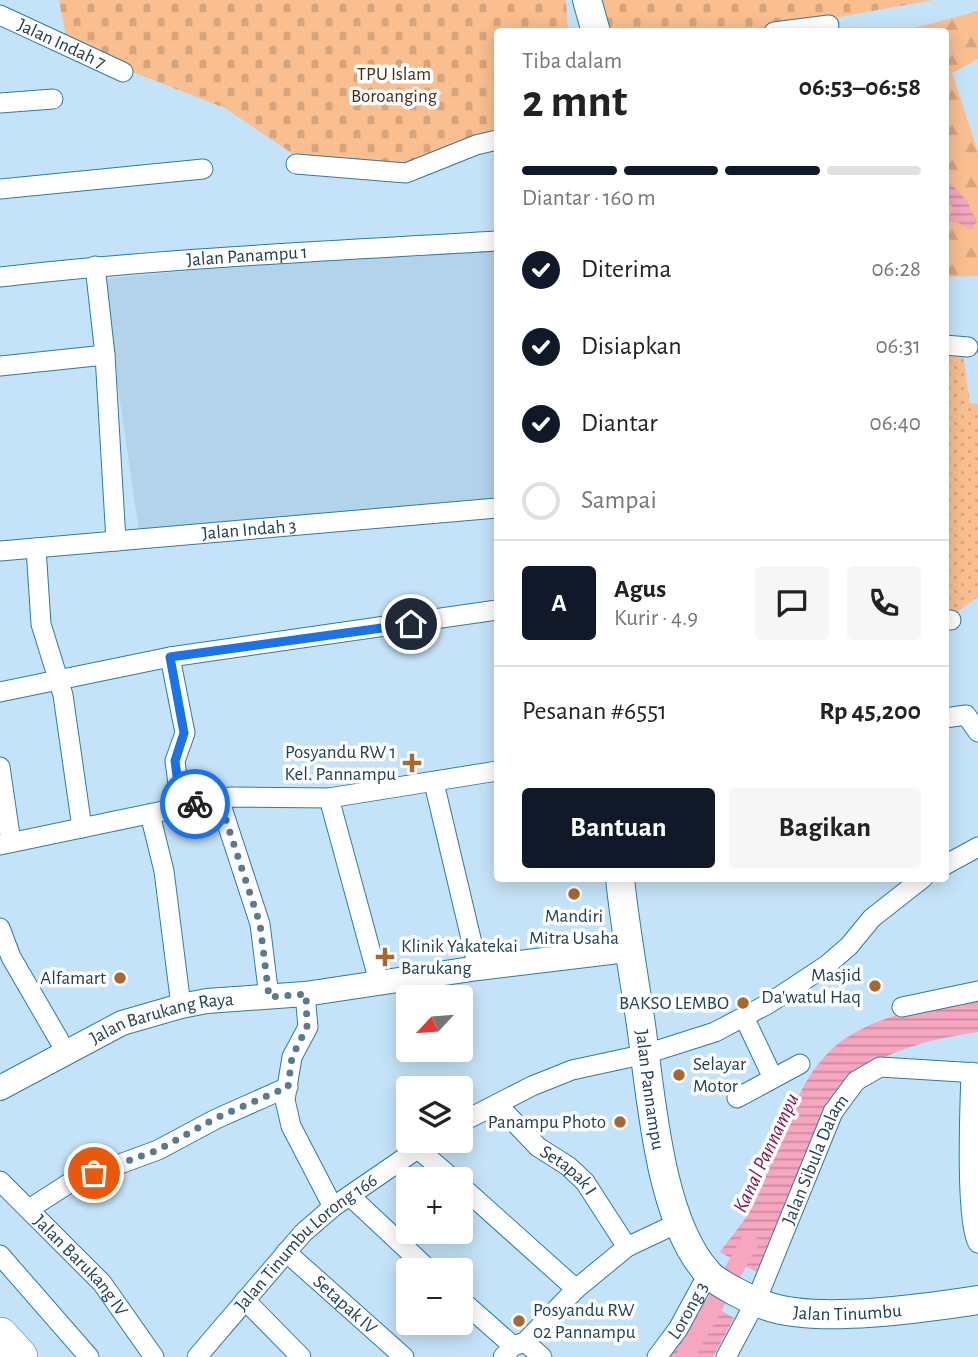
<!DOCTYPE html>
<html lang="id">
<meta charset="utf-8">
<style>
:root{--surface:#fff;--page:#f6f6f6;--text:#222;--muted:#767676;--line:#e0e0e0;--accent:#111827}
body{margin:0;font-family:"Alegreya Sans",sans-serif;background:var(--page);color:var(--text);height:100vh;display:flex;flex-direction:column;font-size:26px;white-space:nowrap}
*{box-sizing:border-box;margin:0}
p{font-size:23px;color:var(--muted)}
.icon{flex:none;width:38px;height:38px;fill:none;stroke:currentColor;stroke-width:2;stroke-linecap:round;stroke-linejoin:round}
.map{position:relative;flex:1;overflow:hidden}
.panel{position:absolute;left:494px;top:28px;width:455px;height:854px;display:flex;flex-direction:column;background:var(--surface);border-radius:7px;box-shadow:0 4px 18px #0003}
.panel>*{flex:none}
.needle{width:46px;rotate:244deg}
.buttons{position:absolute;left:396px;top:985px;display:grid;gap:14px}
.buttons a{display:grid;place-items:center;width:77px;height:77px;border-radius:7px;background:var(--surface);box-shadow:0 4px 18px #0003;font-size:35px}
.pin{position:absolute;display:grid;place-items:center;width:60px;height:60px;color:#fff;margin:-30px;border:4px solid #fff;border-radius:50%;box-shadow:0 2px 7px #0007}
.courier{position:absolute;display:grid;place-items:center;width:70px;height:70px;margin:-35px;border:5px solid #1a73e8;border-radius:50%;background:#fff;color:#222;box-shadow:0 2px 9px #0007}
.head em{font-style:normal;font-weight:700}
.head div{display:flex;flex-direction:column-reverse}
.head{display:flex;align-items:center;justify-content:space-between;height:119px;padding:0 28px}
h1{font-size:46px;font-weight:700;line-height:52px}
.bar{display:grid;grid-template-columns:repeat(4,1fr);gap:10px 7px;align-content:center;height:84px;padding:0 28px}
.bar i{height:9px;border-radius:5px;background:var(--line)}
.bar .selected{background:var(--accent)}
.bar p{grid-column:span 4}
.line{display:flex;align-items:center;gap:18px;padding:0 28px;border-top:2px solid var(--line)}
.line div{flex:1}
.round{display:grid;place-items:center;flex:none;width:74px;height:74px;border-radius:7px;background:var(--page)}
ol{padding:0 28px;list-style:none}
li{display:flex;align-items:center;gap:21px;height:77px}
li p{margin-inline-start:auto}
li .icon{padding:7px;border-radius:50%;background:var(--accent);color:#fff;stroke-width:4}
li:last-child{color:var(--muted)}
li i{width:38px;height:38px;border:4px solid var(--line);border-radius:50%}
.cta{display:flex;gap:14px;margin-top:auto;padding:14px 28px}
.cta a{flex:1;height:80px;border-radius:7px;background:var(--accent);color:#fff;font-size:28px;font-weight:700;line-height:80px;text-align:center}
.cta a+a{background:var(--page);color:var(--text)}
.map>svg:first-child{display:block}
.built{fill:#b3d3ea}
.grass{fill:url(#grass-dots)}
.forest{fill:url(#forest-firs)}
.cemetery{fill:url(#cemetery-stones)}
.water{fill:url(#water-rules)}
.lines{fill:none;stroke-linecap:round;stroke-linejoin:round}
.canal{stroke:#f7a6bf;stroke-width:18}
.minor-casing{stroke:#2a7baa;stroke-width:21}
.tertiary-casing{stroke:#2a7baa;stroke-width:26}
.secondary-casing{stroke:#2a7baa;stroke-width:30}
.motorway-casing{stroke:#2a7baa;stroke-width:38}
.minor{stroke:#fff;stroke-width:19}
.tertiary{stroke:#fff;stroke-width:24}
.secondary{stroke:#fff;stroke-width:28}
.motorway{stroke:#fff;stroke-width:37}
.done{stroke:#5a7a8f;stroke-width:7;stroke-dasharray:0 12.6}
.route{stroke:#1a73e8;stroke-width:9}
.poi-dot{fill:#a86830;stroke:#fff;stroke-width:2.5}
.labels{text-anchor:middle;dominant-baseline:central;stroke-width:7;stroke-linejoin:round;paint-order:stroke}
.street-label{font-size:19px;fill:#204156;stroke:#fff}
.park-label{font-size:19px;fill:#4e2e12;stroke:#fff}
.poi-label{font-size:19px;fill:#204156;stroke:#fff;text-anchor:end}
.water-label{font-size:21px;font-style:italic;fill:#861249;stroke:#fff}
</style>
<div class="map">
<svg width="978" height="1357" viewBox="0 0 978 1357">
<defs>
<pattern id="grass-dots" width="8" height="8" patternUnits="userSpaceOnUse" patternTransform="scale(1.75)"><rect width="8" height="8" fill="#fabe8f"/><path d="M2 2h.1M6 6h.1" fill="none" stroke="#d6a47d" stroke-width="1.8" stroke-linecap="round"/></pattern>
<pattern id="forest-firs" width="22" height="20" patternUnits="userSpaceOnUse" patternTransform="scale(1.75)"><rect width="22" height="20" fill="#fabe8f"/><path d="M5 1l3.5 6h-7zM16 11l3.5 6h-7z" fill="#d6a47d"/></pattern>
<pattern id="cemetery-stones" width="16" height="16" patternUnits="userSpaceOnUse" patternTransform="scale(1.75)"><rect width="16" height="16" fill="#fabe8f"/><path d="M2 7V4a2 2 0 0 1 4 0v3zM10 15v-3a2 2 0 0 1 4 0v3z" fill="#d6a47d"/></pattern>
<pattern id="water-rules" width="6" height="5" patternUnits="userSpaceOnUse" patternTransform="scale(1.75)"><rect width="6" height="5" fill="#f7a6bf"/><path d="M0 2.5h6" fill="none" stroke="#c8899e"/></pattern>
</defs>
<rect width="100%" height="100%" fill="#c5e3f8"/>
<path class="built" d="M497 241V508L140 538 102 279Z"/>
<path class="grass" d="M945 354 963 355 970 403 978 404V597L951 616H945Z"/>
<path class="forest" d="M978 11V59L952 73 978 152V276L945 277V32H900Z"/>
<g class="cemetery">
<path d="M59 0H566L568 31 497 32V139L408 172 302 160 225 108 68 47Z"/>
<path d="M597 0H933L757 32 606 31Z"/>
</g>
<g class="water">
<path d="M945 178 968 202 976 222 971 230 957 222H946L954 208 945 199Z"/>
<path d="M978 996V1032C939 1038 899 1046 866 1068L760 1274 720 1252C731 1237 745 1221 754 1204 782 1149 794 1068 851 1035 889 1012 935 1005 978 996Z"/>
<path d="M701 1299 734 1318 713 1357H663Z"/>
</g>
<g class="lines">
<path class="canal" d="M685 1357 749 1243"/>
<g class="minor-casing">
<g id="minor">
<path id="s1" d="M0 15 123 72"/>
<path d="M774 32 829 25"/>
<path d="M0 103 53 99"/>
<path d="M296 164 406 173 476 145 497 140"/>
<path d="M0 189 203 169"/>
<path d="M95 266 105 355 116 541"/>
<path id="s2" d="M0 277C165 258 331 251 497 241"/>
<path d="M945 345 968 347"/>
<path d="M0 366 105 355"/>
<path d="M36 548 41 624 63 695 82 828"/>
<path id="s3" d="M0 551 497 508"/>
<path d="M945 620H951"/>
<path d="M170 657 185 733 175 761 181 806"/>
<path d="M0 692 170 657 497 610"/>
<path d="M945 718 966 715 978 732"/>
<path d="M0 767 11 842"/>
<path d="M434 783 478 968"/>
<path d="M329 798 379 982"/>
<path d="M219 799 260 924 269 997"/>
<path d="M150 814 164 871 181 1006"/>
<path d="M0 845 230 797 329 798 497 771"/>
<path d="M945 865 978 847"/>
<path d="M0 928 11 957 66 1052"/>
<path d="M305 994 308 1027 292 1057 285 1100 291 1126 333 1207"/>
<path d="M902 1007 978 991"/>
<path d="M744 1017 773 1078"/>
<path d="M971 1072C970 1102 965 1223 978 1243"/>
<path d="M737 1098 800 1064"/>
<path id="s4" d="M497 1104 538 1147 568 1166 585 1182 627 1247"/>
<path d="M460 1123 532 1086 572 1070 646 1054 715 1032 768 1004 827 965 849 946 872 918 923 878"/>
<path d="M417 1148 454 1180"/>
<path id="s5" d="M0 1181 102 1283 154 1357"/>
<path d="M460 1185 576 1289 525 1342 513 1346 503 1357"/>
<path d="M350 1196 429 1270"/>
<path d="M29 1209 71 1182 158 1150 216 1119 288 1087"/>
<path id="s6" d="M286 1252 404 1357"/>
<path d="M0 1255 89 1357"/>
<path d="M576 1289 627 1247 680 1222"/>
<path d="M460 1299 513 1346"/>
<path d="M245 1300 301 1357"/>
<path d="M525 1342 542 1357"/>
<path id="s7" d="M197 1357 303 1233 333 1207 429 1141"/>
<path id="s8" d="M657 1357 678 1329 708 1274"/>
<path id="s9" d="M726 1357 756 1301 833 1112 856 1081 880 1067 978 1073"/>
</g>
</g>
<g class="tertiary-casing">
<g id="tertiary">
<path id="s10" d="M0 1088 122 1023 181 1006 207 1001 305 994 478 968 627 950"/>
</g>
</g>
<g class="secondary-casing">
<g id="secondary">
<path d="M587 0 596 32"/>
<path id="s11" d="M620 878C625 928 634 976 641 1025 651 1095 659 1220 708 1273 717 1284 753 1301 767 1306 817 1324 925 1308 978 1300"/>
</g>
</g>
<g class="motorway-casing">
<path id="motorway" d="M0 1336 19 1357"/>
</g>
<use href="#minor" class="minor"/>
<use href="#tertiary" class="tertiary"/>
<use href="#secondary" class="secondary"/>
<use href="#motorway" class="motorway"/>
</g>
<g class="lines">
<path class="done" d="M94 1173 158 1150 216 1118 288 1087 292 1057 307 1027 306 994 269 997 260 924 219 799 195 804"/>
<path class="route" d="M195 804 181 806 175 761 184 733 170 657 411 624"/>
</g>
<g class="poi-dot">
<path d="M408.5 752.5h7v7h7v7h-7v7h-7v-7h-7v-7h7z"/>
<circle cx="574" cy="894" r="7"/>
<path d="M381.5 946.5h7v7h7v7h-7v7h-7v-7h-7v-7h7z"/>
<circle cx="120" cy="978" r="7"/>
<circle cx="875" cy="986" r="7"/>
<circle cx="743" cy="1003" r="7"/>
<circle cx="679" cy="1075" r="7"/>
<circle cx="620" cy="1122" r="7"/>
<circle cx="519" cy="1321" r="7"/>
</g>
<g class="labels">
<g class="street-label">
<text stroke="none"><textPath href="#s1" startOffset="68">Jalan Indah 7</textPath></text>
<text stroke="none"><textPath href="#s2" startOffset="248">Jalan Panampu 1</textPath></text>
<text stroke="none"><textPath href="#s3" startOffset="250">Jalan Indah 3</textPath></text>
<text stroke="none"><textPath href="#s10" startOffset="178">Jalan Barukang Raya</textPath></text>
<text stroke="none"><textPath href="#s11" startOffset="214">Jalan Pannampu</textPath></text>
<text stroke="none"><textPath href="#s9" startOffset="217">Jalan Sibula Dalam</textPath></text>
<text stroke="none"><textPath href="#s4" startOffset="98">Setapak I</textPath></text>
<text stroke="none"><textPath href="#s7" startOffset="159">Jalan Tinumbu Lorong 166</textPath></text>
<text stroke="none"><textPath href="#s5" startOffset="117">Jalan Barukang IV</textPath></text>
<text stroke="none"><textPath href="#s6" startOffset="79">Setapak IV</textPath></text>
<text stroke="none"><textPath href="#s11" startOffset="558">Jalan Tinumbu</textPath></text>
<text stroke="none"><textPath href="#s8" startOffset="56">Lorong 3</textPath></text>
</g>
<g class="park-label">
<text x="394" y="74">TPU Islam<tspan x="394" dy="22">Boroanging</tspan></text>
</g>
<g class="poi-label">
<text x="396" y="752">Posyandu RW 1<tspan x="396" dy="22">Kel. Pannampu</tspan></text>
<text x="574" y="916" text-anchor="middle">Mandiri<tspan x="574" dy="22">Mitra Usaha</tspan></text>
<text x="401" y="946" text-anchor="start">Klinik Yakatekai<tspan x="401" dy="22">Barukang</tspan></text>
<text x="861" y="975">Masjid<tspan x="861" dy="22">Da'watul Haq</tspan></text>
<text x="106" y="978">Alfamart</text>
<text x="729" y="1003">BAKSO LEMBO</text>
<text x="693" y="1064" text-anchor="start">Selayar<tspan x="693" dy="22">Motor</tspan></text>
<text x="606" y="1122">Panampu Photo</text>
<text x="533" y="1310" text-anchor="start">Posyandu RW<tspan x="533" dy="22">02 Pannampu</tspan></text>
</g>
<g class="water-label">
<text transform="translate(766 1153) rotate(-65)">Kanal Pannampu</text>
</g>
</g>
</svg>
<div class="buttons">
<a><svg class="needle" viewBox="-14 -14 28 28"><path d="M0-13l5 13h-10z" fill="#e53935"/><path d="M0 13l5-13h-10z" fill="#767676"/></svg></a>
<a><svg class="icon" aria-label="layers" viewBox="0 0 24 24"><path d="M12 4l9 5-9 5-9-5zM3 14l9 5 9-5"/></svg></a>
<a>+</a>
<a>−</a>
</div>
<div class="pin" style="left:94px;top:1173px;background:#ea580c"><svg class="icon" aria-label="bag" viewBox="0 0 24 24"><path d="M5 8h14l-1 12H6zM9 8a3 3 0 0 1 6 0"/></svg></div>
<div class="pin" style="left:411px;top:624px;background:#1f2937"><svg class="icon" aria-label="home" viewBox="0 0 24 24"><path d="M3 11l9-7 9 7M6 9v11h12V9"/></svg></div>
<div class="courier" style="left:195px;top:804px"><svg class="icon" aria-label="bike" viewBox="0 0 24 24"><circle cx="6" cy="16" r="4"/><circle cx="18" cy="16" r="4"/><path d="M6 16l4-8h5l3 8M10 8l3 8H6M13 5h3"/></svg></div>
<section class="panel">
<div class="head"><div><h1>2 mnt</h1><p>Tiba dalam</p></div><em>06:53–06:58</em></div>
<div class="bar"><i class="selected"></i><i class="selected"></i><i class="selected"></i><i></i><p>Diantar · 160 m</p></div>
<ol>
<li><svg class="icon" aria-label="check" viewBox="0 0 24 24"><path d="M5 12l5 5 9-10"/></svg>Diterima<p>06:28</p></li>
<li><svg class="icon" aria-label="check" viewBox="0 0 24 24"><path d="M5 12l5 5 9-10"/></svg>Disiapkan<p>06:31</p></li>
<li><svg class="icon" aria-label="check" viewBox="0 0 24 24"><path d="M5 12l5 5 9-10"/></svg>Diantar<p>06:40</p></li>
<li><i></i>Sampai</li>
</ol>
<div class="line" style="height:126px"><b class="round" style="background:var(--accent);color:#fff">A</b><div><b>Agus</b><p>Kurir · 4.9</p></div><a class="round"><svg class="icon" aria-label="chat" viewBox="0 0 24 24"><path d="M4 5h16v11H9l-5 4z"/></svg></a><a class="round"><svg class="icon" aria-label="phone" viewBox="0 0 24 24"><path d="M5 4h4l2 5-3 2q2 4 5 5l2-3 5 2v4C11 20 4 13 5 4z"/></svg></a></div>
<div class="line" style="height:91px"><div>Pesanan #6551</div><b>Rp 45,200</b></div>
<div class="cta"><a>Bantuan</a><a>Bagikan</a></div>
</section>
</div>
